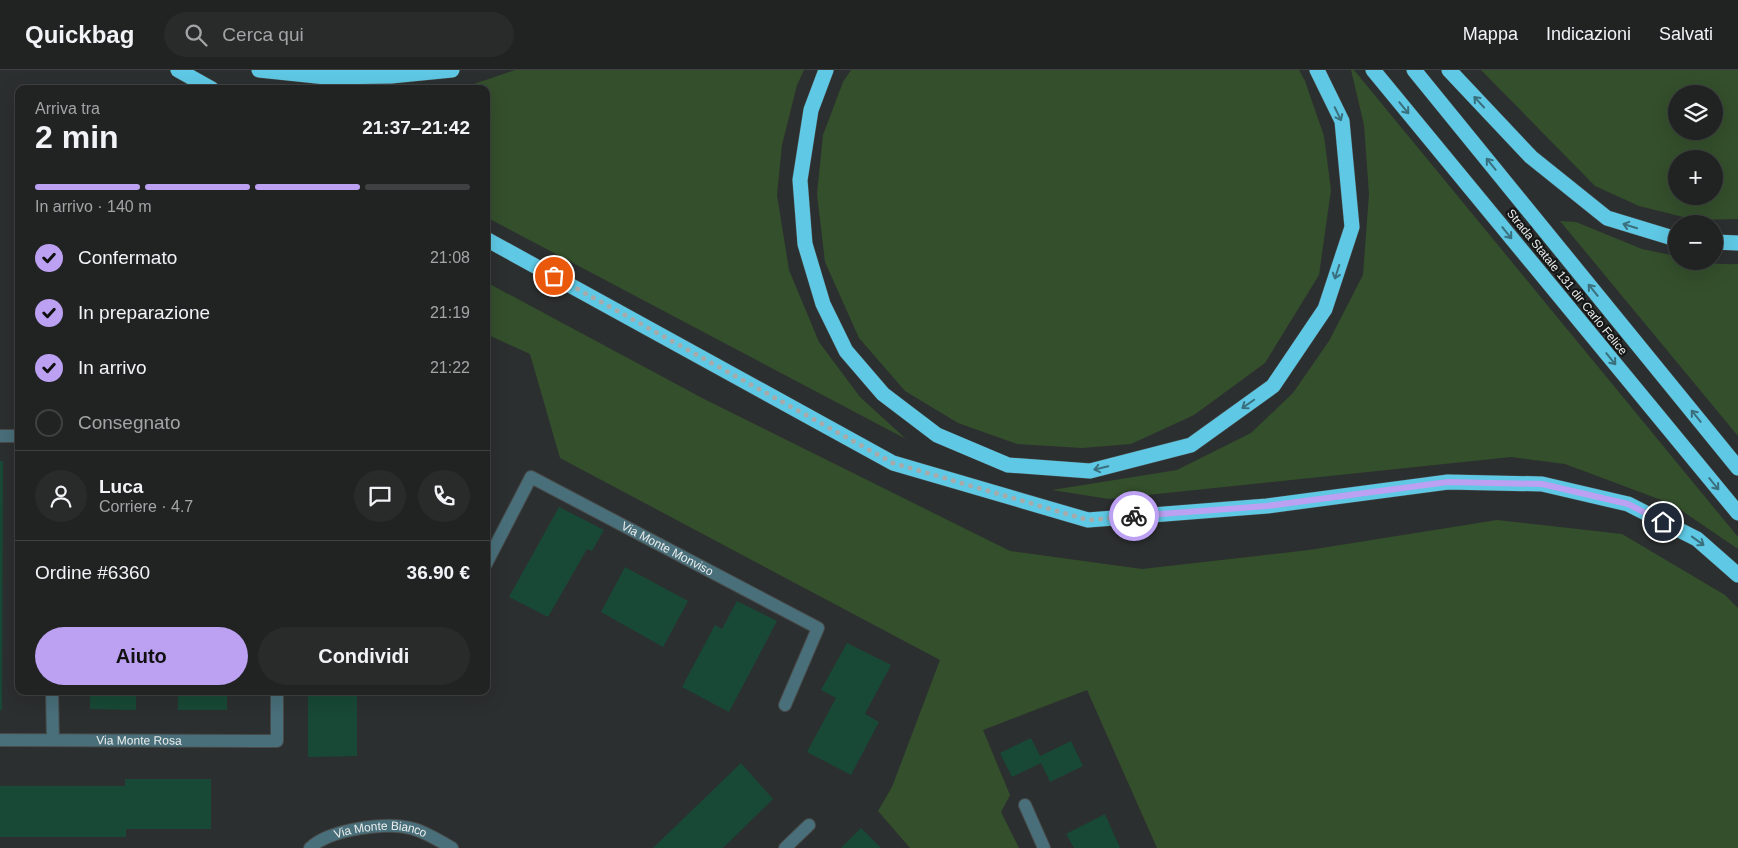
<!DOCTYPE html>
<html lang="it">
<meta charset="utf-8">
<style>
:root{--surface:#212323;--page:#292b2b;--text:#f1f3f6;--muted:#a2a4a6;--line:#3e4041;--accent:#bca0f2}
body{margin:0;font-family:Helvetica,sans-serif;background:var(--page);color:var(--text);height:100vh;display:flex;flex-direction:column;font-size:19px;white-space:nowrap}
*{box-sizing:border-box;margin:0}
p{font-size:16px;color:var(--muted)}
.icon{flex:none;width:28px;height:28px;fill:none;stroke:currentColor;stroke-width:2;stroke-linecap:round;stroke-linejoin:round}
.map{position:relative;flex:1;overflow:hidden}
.sheet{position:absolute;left:15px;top:15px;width:475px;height:610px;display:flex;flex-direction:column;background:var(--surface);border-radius:10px;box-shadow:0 5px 20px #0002,0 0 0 1px var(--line)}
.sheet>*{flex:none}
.buttons{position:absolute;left:1668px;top:15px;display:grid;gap:10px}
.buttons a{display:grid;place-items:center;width:55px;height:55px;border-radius:50%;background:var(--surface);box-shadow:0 5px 20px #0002,0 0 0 1px var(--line);font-size:25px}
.pin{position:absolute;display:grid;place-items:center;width:42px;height:42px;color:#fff;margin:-21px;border:2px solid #fff;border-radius:50%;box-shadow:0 1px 5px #0007}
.courier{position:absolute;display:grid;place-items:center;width:50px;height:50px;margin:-25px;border:4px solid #bca0f2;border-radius:50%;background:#fff;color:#222;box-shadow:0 1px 6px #0007}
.head em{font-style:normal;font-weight:600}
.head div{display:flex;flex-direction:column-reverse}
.head{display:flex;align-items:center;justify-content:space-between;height:85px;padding:0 20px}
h1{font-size:32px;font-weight:600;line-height:38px}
.bar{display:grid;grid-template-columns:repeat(4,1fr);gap:8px 5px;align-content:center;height:60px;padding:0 20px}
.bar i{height:6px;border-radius:4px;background:var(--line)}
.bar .selected{background:var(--accent)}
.bar p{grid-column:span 4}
.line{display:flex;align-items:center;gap:12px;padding:0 20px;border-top:1px solid var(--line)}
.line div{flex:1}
.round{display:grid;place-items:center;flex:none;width:52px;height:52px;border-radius:26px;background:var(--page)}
ol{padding:0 20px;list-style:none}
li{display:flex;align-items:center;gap:15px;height:55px}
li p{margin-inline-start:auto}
li .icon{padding:5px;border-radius:50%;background:var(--accent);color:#111;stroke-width:4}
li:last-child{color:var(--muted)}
li i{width:28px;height:28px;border:2px solid var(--line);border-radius:50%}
.button{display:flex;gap:10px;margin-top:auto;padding:10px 20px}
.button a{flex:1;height:58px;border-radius:30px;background:var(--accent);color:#111;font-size:20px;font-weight:600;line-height:58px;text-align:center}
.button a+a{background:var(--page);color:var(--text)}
header{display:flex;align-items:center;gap:30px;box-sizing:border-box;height:70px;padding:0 25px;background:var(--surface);border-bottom:1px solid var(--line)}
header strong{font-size:24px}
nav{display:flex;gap:28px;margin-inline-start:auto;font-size:18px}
.search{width:350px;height:45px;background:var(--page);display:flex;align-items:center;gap:12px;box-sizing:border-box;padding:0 18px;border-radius:28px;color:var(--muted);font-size:19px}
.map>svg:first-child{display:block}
.green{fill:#344f2c;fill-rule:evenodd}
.building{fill:#184936}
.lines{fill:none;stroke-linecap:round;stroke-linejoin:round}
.street-casing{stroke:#474a49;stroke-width:14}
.highway-casing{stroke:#474a49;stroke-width:16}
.street{stroke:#496f7a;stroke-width:12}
.highway{stroke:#5fc8e4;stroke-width:15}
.oneway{stroke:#3a707e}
.done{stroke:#a8aaaa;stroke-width:5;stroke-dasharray:0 9}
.route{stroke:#bca0f2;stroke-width:6}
.labels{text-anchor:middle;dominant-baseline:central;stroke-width:4.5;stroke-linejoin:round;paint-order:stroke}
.street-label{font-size:12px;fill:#eaedec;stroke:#151717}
</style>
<header>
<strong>Quickbag</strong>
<div class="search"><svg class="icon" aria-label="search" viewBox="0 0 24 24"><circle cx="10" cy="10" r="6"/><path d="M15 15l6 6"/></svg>Cerca qui</div>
<nav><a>Mappa</a><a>Indicazioni</a><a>Salvati</a></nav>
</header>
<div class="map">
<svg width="1738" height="778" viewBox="0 0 1738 778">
<rect width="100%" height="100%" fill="#2c2f2f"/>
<g class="green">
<path d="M515 0H804L797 15 782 75 777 125 789 200 819 272 860 327 906 369 486 147V19H435L474 14Z"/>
<path d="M851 0H1299L1305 11 1324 66 1331 120 1319 205 1265 293 1194 345 1131 374 1082 378 1017 374 958 353 905 321 859 268 825 192 817 124 823 65 843 12Z"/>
<path d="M1351 0H1354L1738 467V479L1672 434 1565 394 1511 387 1109 429 1052 420 1177 400 1251 363 1293 323 1329 271 1363 205 1369 124 1364 55Z"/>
<path d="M1481 0H1738V149L1695 150 1639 136 1595 116ZM1676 24H1714V61H1676ZM1676 89H1714V126H1676Z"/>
<path d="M1560 151 1576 152 1642 179 1676 186V191C1697 191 1717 195 1738 194V366Z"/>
<path d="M486 212 704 329 1010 481 1142 499 1309 480 1497 450 1622 464 1725 525 1738 538V778H1157L1087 620 983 660 1010 725 1001 742 1019 778H910L878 741 892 717 940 590 560 388 530 284 486 264Z"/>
</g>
<g class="building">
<path d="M0 391H3L2 640H0Z"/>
<path d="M559 437 604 460 592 481 587 479 548 547 509 527Z"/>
<path d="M625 497 688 531 663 577 601 542Z"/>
<path d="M737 531 777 551 729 642 682 617 715 555 722 559Z"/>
<path d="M847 573 891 595 865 644 879 652 851 705 807 682 836 628 821 620Z"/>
<path d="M90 621H136V640L90 639Z"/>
<rect x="178" y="621" width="49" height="19"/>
<path d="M308 621H357V686L308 687Z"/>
<path d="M1031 668 1040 686 1071 671 1083 696 1050 712 1041 693 1012 707 1000 683Z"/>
<path d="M741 693 773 729 723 778H653Z"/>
<path d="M125 709H211V759H126V767H0V716H125Z"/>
<path d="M1105 744 1120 778H1074L1066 764Z"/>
<path d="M861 758 881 778H841Z"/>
</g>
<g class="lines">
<g class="street-casing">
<g id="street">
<path d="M0 366H19"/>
<path id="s1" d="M486 494 531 407 818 558 785 635"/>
<path d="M52 621 53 670"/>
<path id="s2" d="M0 670 277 671V621"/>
<path d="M1025 735 1044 778"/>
<path id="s3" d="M310 778C330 759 388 751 414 759 427 763 440 771 452 778"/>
<path d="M785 778 809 755"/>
</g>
</g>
<g class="highway-casing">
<g id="highway">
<path d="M178 0 212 19"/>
<path d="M259 0 326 7 391 6 452 0"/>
<path d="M826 0 811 40 800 110 805 174 823 234 846 281 883 324 937 365 1008 395 1090 401 1191 375 1273 316 1325 239 1352 157 1342 51 1317 0"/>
<path d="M1373 0 1738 443"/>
<path d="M1414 0 1738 398"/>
<path d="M1449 0 1531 87 1607 148 1676 169"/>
<path d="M486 169 893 393 1088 450 1267 436 1448 412 1542 414 1628 434 1697 469 1738 505"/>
<path d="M1714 172 1738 173"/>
</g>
</g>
<use href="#street" class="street"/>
<use href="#highway" class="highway"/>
</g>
<defs><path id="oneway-shaft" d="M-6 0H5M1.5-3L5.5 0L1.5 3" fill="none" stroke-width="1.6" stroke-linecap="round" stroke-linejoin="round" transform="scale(1.25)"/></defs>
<g class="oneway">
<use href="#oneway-shaft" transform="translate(1479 32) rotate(-133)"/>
<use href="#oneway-shaft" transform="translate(1404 38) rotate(51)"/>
<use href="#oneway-shaft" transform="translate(1338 44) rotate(64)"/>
<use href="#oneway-shaft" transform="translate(1491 94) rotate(-129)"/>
<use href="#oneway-shaft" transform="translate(1630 156) rotate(-163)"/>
<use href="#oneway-shaft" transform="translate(1507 163) rotate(51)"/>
<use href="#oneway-shaft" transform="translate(1337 202) rotate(108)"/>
<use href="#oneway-shaft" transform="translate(1593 220) rotate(-129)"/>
<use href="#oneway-shaft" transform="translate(1611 289) rotate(51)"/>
<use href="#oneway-shaft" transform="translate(1248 334) rotate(145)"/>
<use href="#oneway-shaft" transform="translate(1696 346) rotate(-129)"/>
<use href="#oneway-shaft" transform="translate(1101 398) rotate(166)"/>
<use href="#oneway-shaft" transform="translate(1714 414) rotate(51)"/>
<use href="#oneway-shaft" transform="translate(1698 471) rotate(36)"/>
</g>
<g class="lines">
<path class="done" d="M554 206 893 393 1088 450 1134 446"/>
<path class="route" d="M1134 446 1267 436 1448 412 1542 414 1628 434 1663 452"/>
</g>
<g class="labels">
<g class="street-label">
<text transform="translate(1567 212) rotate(51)">Strada Statale 131 dir Carlo Felice</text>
<text stroke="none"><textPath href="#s1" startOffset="252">Via Monte Monviso</textPath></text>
<text stroke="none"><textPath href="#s2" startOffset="139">Via Monte Rosa</textPath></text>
<text stroke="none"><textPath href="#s3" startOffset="75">Via Monte Bianco</textPath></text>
</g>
</g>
</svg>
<div class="buttons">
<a><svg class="icon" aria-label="layers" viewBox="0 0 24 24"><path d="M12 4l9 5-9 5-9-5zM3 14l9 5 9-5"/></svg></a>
<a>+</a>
<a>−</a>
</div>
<div class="pin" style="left:554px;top:206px;background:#ea580c"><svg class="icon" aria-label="bag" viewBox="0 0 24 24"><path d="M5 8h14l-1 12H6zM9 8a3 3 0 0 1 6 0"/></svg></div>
<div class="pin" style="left:1663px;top:452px;background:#1f2937"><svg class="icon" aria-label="home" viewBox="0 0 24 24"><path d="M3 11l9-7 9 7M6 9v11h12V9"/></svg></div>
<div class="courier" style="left:1134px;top:446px"><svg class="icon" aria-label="bike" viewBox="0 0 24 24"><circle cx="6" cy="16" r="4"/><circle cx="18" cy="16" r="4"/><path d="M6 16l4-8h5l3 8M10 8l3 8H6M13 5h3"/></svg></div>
<section class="sheet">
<div class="head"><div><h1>2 min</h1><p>Arriva tra</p></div><em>21:37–21:42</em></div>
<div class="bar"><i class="selected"></i><i class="selected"></i><i class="selected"></i><i></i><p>In arrivo · 140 m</p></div>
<ol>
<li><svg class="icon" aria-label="check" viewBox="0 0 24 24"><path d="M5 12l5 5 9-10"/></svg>Confermato<p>21:08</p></li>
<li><svg class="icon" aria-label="check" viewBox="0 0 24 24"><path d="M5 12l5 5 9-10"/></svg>In preparazione<p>21:19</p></li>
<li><svg class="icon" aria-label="check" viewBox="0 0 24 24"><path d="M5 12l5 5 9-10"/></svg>In arrivo<p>21:22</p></li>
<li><i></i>Consegnato</li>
</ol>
<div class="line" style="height:90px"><a class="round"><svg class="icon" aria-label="person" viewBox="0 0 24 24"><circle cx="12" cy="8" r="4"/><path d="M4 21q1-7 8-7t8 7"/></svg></a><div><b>Luca</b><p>Corriere · 4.7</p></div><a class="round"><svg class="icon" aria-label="chat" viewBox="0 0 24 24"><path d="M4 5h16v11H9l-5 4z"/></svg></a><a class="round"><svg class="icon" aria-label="phone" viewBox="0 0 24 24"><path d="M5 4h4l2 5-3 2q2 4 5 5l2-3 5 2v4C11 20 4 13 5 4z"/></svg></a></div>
<div class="line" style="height:65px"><div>Ordine #6360</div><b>36.90 €</b></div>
<div class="button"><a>Aiuto</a><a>Condividi</a></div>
</section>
</div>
